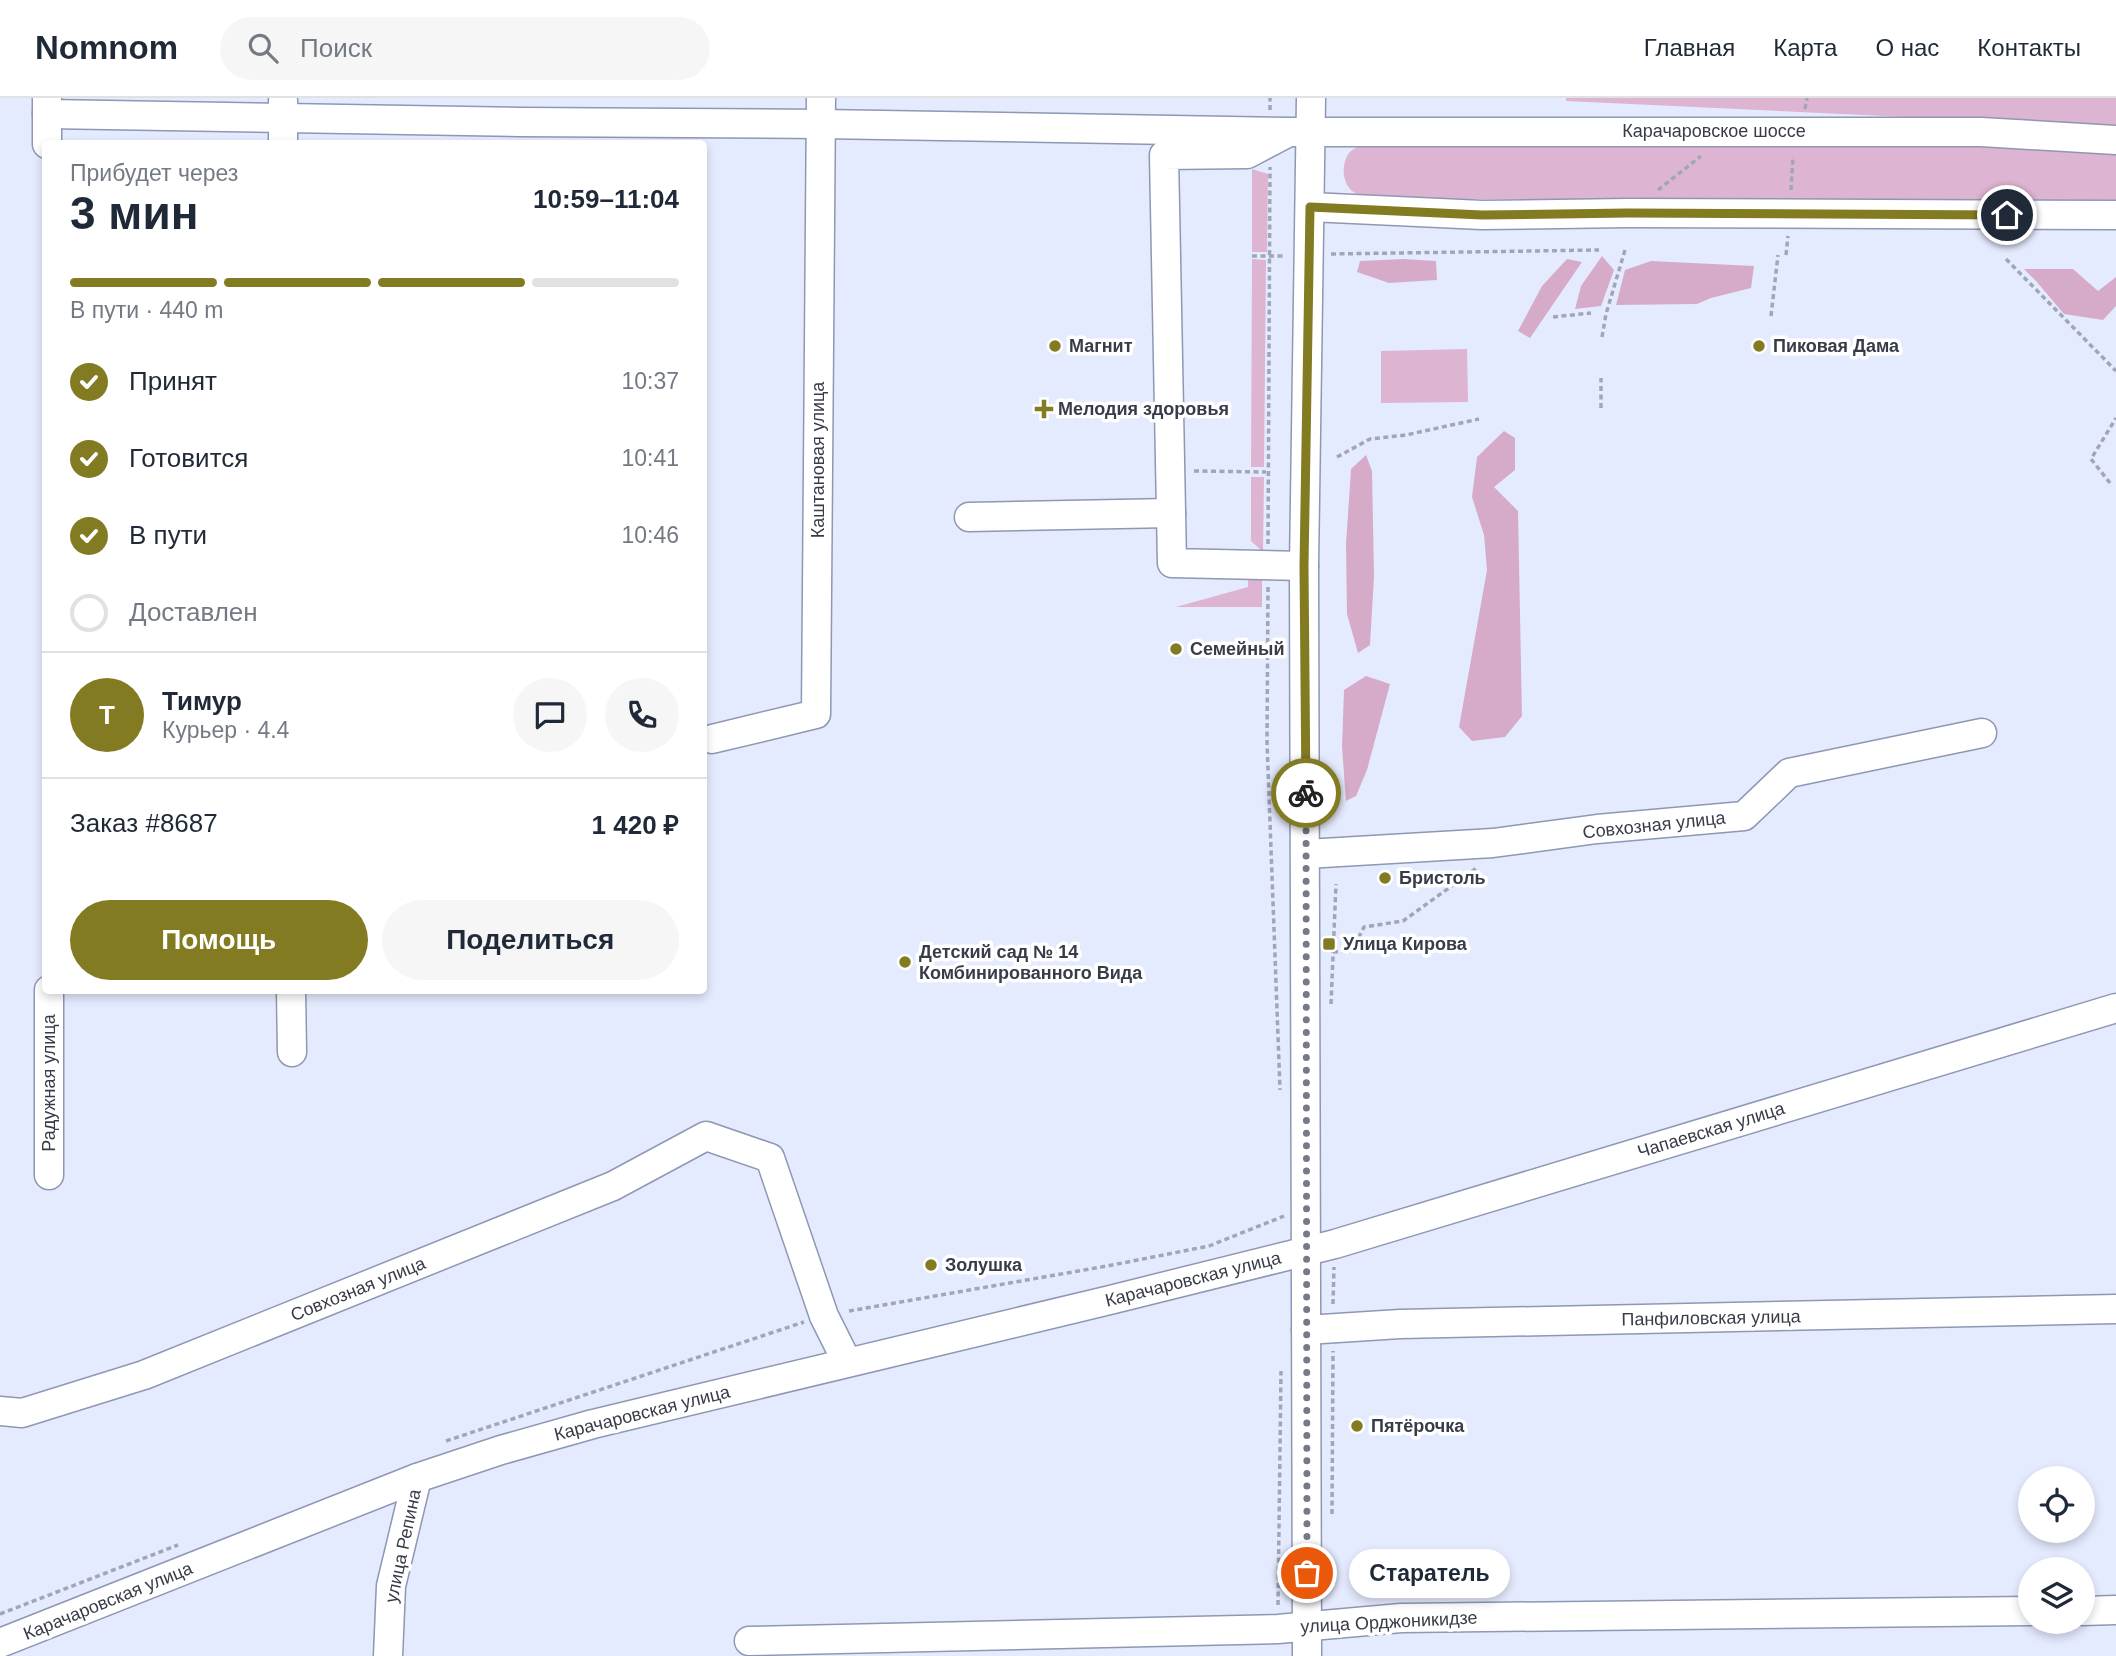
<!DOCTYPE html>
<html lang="ru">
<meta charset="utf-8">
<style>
:root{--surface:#fff;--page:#f6f6f7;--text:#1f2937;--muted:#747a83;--line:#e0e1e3;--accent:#827b21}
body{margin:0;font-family:Arial,sans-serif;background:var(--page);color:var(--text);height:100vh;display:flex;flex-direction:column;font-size:26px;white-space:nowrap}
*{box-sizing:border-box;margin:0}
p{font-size:23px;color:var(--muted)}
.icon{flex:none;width:38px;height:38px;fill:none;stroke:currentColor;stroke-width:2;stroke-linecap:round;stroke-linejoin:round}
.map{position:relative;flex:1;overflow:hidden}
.side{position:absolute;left:42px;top:42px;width:665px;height:854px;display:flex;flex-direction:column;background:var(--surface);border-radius:7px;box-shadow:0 4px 10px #0003}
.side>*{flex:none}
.controls{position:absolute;left:2018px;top:1368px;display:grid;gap:14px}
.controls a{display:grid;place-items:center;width:77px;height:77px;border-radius:50%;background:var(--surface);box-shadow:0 4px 10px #0003;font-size:35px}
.pin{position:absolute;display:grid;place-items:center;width:60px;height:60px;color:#fff;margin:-30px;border:4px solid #fff;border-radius:50%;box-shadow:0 2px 7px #0007}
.courier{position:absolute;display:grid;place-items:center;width:70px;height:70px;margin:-35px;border:5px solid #827b21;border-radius:50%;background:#fff;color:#222;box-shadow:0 2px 9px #0007}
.bubble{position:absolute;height:49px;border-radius:24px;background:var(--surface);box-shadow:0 4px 10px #0003;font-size:23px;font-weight:800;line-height:49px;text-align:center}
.head em{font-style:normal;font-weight:800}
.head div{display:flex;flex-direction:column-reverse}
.head{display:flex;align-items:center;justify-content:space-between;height:119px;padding:0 28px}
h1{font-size:46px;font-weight:800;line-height:52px}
.bar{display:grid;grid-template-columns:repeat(4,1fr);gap:10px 7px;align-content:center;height:84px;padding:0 28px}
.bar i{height:9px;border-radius:5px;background:var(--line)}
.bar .on{background:var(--accent)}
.bar p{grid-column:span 4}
.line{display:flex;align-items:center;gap:18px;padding:0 28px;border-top:2px solid var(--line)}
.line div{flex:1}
.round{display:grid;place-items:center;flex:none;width:74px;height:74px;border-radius:37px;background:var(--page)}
ol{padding:0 28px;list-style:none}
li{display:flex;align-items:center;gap:21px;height:77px}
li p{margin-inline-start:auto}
li .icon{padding:7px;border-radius:50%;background:var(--accent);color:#fff;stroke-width:4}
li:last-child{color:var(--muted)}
li i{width:38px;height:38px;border:4px solid var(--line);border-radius:50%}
.button{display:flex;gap:14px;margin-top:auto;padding:14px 28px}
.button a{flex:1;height:80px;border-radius:42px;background:var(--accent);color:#fff;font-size:28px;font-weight:800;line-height:80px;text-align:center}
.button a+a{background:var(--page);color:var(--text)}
header{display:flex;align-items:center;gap:42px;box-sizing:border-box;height:98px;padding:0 35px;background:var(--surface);border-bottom:2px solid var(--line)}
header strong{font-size:33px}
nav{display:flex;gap:38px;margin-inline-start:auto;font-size:24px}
.search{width:490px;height:63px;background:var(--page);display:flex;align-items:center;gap:18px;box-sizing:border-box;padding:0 24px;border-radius:38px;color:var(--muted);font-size:26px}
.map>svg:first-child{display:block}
.green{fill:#ddb4d1}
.forest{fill:#d6abca}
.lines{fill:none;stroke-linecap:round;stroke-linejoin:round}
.minor-casing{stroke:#8e97b4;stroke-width:31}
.path{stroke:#a1a6b7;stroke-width:3.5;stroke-dasharray:5 3.5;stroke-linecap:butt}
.minor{stroke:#fff;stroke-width:28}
.done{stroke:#757988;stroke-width:7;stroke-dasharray:0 12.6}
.route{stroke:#827b21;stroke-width:9}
.poi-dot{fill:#827b21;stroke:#fff;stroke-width:2.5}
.labels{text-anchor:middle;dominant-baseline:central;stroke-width:7;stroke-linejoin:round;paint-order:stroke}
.street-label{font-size:18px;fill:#383c48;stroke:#fff}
.poi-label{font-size:18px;font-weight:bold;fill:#383c48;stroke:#fff;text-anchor:start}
</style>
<header>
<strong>Nomnom</strong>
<div class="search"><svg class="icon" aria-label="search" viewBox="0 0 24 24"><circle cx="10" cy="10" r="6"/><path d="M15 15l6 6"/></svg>Поиск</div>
<nav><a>Главная</a><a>Карта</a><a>О нас</a><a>Контакты</a></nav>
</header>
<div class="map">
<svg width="2116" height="1558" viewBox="0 0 2116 1558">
<rect width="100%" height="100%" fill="#e5ebfe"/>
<g class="green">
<path d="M1566 0H2116V29L1566 3Z"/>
<path d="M1370 44 2095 49 2116 55V107L1368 100C1363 98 1356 96 1352 93 1342 84 1341 66 1349 55 1354 49 1363 47 1370 44Z"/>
<path d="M1252 71 1268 76 1267 154H1252Z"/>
<path d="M1252 161 1266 162 1264 369H1251Z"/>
<path d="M1467 251 1468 304 1381 305V253Z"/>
<path d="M1251 379H1264L1263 454 1251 443Z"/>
<path d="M1262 479V509H1176L1248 489V480Z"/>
</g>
<g class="forest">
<path d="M1602 158 1614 172 1601 208 1575 211 1581 188Z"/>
<path d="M1404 161 1436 163 1437 182 1389 185 1357 174 1360 163Z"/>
<path d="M1567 161 1582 164 1530 240 1518 233 1542 188Z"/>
<path d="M1651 163 1754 168 1751 190 1711 200 1697 206 1616 207 1625 172Z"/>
<path d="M2024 171H2073L2098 193 2116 179V208L2103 222 2064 216 2036 183Z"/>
<path d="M1504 333 1515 340V372L1494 389 1518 413 1522 618 1505 639 1472 643 1459 629 1487 472 1484 437 1472 399 1477 359Z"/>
<path d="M1366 357 1372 373 1374 479 1370 547 1358 555 1347 516 1346 446 1351 371Z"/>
<path d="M1366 578 1390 586 1367 672 1356 698 1346 703 1342 649 1344 592Z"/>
</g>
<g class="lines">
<g class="minor-casing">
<g id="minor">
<path d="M47 0V46"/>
<path d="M283 3V46"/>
<path d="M47 16 519 24 821 26 1290 34H1981L2116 42"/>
<path d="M1287 35 1247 56 1164 57 1172 465 1304 468"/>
<path d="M1310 109 1482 117 1628 115 2116 117"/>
<path d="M969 419 1171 415"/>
<path d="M712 641 816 616 821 0"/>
<path d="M1306 756 1493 745 1597 731 1744 718 1789 675 1982 635"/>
<path d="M49 892V1077"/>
<path d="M291 892 292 954"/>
<path d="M1306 1232 1400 1226 2116 1211"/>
<path d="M0 1313 22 1315 144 1277 613 1088 706 1038 770 1060 824 1218 847 1264"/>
<path d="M2082 1513 2116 1512"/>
<path d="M749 1543 1278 1531 1401 1520 2030 1513"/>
<path d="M0 1545 417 1380 501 1352 593 1326 1110 1202 1335 1146 2116 910"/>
<path d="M388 1558 391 1488 417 1380"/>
<path d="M1307 1558 1304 468 1311 0"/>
</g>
</g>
<g class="path">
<path d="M1805 11 1807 0"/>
<path d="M1270 12V0"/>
<path d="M1658 92 1701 58"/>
<path d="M1791 92 1793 58"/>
<path d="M1331 156 1599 152"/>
<path d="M1786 157 1788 138"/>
<path d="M1252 158H1285"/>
<path d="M2006 161 2116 273"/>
<path d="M1771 218 1778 157"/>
<path d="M1553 219 1591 215"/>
<path d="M1602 239 1606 216 1625 152"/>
<path d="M1601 310V280"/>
<path d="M1337 359 1370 341 1406 337 1479 321"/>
<path d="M1194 373 1266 374"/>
<path d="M2110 385 2091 361 2116 320"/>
<path d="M1268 446 1270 69"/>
<path d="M1268 489 1267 644 1280 992"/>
<path d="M1333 854 1352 853 1364 829 1403 823 1478 769"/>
<path d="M1331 906 1336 786"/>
<path d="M1333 1206 1334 1169"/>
<path d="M849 1213 1107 1168 1209 1148 1284 1118"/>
<path d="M446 1343 804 1224"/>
<path d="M1332 1416 1333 1253"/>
<path d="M1278 1507 1281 1273"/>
<path d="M0 1516 178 1447"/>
</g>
<use href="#minor" class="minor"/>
</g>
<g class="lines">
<path class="done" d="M1306 695 1307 1475"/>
<path class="route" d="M1306 695 1304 468 1310 109 1482 117 1628 115 2007 117"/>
</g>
<g class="poi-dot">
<circle cx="1055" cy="248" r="7"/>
<circle cx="1759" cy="248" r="7"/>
<path d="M1040.5 300.5h7v7h7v7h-7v7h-7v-7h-7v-7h7z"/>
<circle cx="1176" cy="551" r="7"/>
<circle cx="1385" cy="780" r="7"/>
<rect x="1322" y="839" width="14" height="14" rx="3.5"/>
<circle cx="905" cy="864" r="7"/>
<circle cx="931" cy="1167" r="7"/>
<circle cx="1357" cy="1328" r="7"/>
</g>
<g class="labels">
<g class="street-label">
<text x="1714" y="33">Карачаровское шоссе</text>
<text transform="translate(818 362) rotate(-90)">Каштановая улица</text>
<text transform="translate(1654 727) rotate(-6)">Совхозная улица</text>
<text transform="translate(49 985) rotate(-90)">Радужная улица</text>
<text transform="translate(1711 1032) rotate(-17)">Чапаевская улица</text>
<text transform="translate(1193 1181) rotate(-14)">Карачаровская улица</text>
<text transform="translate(358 1191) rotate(-22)">Совхозная улица</text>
<text transform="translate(1711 1220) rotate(-1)">Панфиловская улица</text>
<text transform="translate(642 1315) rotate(-14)">Карачаровская улица</text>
<text transform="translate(403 1448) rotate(-78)">улица Репина</text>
<text transform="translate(108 1503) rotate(-22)">Карачаровская улица</text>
<text transform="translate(1389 1524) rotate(-3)">улица Орджоникидзе</text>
</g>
<g class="poi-label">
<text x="1069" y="248">Магнит</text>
<text x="1773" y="248">Пиковая Дама</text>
<text x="1058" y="311">Мелодия здоровья</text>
<text x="1190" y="551">Семейный</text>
<text x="1399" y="780">Бристоль</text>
<text x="1343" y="846">Улица Кирова</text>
<text x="919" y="854">Детский сад № 14<tspan x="919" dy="21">Комбинированного Вида</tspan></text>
<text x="945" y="1167">Золушка</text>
<text x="1371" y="1328">Пятёрочка</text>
</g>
</g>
</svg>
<div class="controls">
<a><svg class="icon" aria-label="locate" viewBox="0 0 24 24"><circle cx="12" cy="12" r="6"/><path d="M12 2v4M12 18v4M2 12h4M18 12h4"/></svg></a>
<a><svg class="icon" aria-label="layers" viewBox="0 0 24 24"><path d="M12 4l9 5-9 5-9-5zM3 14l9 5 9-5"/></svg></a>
</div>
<div class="pin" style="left:1307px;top:1475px;background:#ea580c"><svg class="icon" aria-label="bag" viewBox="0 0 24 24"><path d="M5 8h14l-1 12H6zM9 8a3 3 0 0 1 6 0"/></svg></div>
<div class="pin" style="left:2007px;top:117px;background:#1f2937"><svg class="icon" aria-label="home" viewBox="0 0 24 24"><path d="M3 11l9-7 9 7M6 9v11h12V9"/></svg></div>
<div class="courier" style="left:1306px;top:695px"><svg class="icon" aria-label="bike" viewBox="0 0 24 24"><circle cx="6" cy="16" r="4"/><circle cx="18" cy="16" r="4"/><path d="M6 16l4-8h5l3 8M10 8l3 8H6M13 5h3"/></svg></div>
<div class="bubble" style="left:1349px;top:1451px;width:161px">Старатель</div>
<section class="side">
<div class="head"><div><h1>3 мин</h1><p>Прибудет через</p></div><em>10:59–11:04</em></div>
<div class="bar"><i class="on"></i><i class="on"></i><i class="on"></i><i></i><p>В пути · 440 m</p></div>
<ol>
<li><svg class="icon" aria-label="check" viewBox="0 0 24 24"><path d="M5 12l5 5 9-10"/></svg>Принят<p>10:37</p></li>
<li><svg class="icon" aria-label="check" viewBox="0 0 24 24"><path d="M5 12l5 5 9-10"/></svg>Готовится<p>10:41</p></li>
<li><svg class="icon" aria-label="check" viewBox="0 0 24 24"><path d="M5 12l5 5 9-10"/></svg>В пути<p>10:46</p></li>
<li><i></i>Доставлен</li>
</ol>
<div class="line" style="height:126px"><b class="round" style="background:var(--accent);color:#fff">Т</b><div><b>Тимур</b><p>Курьер · 4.4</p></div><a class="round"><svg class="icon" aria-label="chat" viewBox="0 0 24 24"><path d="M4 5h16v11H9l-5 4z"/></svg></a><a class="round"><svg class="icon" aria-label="phone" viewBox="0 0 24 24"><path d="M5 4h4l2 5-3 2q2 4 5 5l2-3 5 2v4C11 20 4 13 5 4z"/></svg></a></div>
<div class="line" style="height:91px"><div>Заказ #8687</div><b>1 420 ₽</b></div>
<div class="button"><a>Помощь</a><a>Поделиться</a></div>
</section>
</div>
